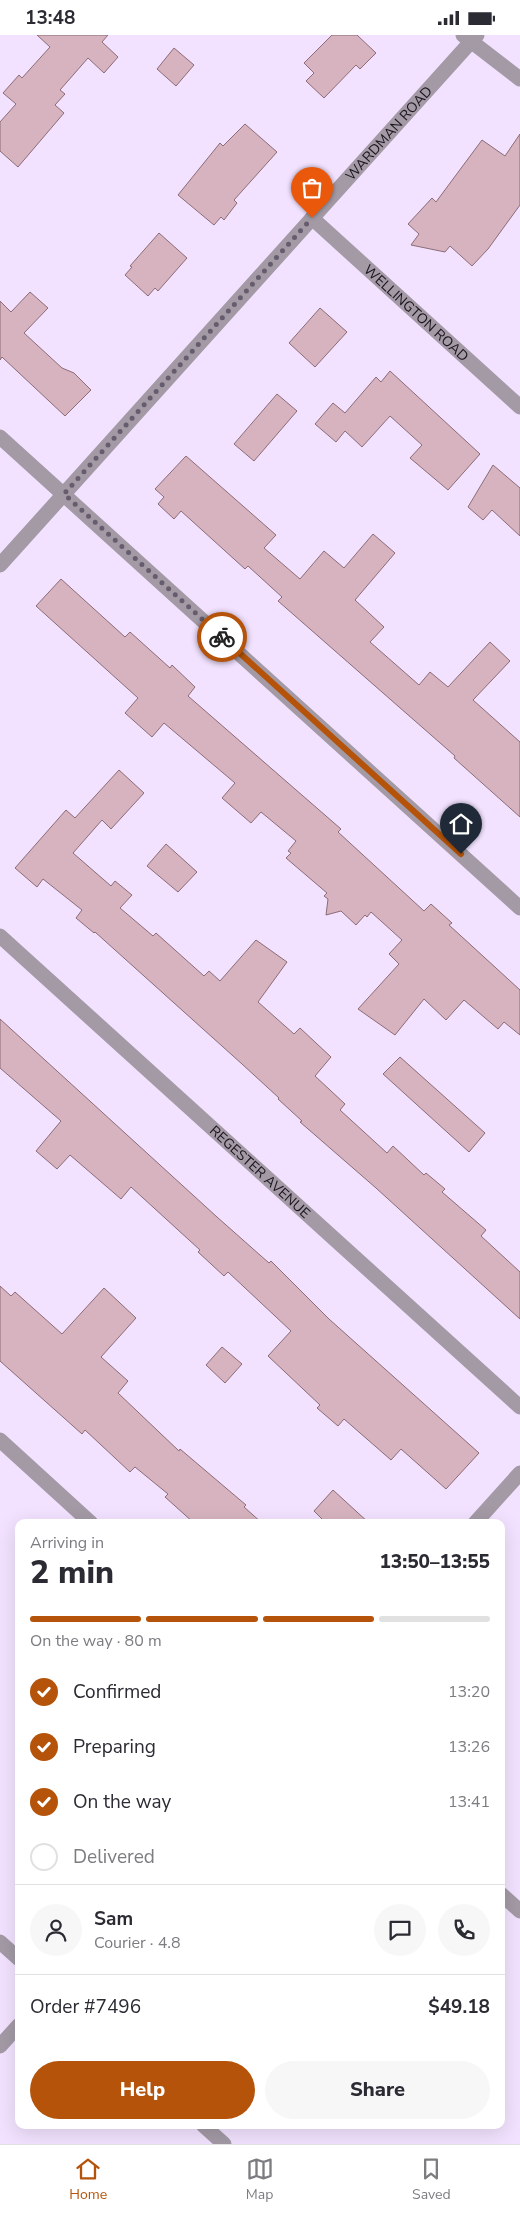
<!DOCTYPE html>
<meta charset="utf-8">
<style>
:root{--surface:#fff;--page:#f7f7f7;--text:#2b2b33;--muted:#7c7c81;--line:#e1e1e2;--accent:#b45309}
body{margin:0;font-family:"Nunito Sans",sans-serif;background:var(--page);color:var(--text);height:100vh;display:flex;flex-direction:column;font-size:19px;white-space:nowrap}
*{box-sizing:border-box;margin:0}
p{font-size:16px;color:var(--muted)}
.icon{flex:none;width:28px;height:28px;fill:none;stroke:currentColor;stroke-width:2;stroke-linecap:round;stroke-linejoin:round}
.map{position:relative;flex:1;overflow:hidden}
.sheet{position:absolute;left:15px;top:1484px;width:490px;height:610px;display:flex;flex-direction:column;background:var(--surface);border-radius:10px;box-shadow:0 5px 20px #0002}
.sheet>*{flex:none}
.pin{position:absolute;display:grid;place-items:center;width:42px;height:42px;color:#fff;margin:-51px -21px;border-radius:50% 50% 50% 0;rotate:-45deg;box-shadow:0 0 5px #0007}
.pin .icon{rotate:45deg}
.courier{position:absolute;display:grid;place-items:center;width:50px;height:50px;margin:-25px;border:4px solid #b45309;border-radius:50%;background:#fff;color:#222;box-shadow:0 1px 6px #0007}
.head em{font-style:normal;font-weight:800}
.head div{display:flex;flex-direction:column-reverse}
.head{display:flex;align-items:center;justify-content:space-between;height:85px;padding:0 15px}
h1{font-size:32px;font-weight:800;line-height:38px}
.bar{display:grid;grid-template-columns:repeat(4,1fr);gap:8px 5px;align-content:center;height:60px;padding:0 15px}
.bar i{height:6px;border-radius:4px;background:var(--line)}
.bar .current{background:var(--accent)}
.bar p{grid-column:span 4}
.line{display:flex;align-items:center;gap:12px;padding:0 15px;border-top:1px solid var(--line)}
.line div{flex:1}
.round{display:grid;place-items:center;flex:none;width:52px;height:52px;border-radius:26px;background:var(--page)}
ol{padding:0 15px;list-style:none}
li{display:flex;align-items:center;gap:15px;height:55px}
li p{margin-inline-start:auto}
li .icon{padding:5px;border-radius:50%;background:var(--accent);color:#fff;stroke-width:4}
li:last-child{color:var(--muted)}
li i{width:28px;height:28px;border:2px solid var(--line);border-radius:50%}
.cta{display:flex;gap:10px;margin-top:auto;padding:10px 15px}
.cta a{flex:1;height:58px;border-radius:30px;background:var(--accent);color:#fff;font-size:20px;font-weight:800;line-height:58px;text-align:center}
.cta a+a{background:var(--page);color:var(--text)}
.status{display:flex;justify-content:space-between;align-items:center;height:35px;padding:0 25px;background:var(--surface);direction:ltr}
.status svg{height:14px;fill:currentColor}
.tab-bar{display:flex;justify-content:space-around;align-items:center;height:70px;border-top:1px solid var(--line);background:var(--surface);font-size:14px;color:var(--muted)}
.tab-bar a{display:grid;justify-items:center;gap:2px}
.tab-bar .current{color:var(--accent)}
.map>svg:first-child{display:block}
.building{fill:#d6b3bf;stroke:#8b6c77}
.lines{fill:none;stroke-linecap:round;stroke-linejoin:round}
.street{stroke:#a39aa6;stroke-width:15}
.done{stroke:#665c6d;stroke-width:5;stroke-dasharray:0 9}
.route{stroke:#b45309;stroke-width:6}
.labels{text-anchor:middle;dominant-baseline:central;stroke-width:4;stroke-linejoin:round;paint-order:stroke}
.street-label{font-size:14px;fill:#1a141e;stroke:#f2e2ff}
</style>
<div class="status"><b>13:48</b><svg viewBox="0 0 49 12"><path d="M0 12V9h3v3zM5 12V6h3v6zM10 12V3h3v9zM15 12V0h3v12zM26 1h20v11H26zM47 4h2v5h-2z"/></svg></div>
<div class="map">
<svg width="520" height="2109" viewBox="0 0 520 2109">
<rect width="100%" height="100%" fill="#f2e2ff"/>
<g class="building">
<path d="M37 0H108L102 7 118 22 104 38 88 23 60 55 65 59 55 70 64 78 18 132 0 116V87L16 69 3 58 19 40 22 43 50 12Z"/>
<path d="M332 0H357L376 18 360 34 356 30 324 63 306 46 314 38 304 28Z"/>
<path d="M174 13 194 30 176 51 157 34Z"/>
<path d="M245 89 277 117 234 165 237 168 224 185 221 182 214 190 178 160 220 108 223 111Z"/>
<path d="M520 99V170L488 214 472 231 450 211 445 217 411 210 419 199 408 189 432 163 436 167 482 105 505 121Z"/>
<path d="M159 198 187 223 158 256 155 253 148 261 125 240 132 232 130 231Z"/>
<path d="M30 257 48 273 24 298 62 333 74 338 91 355 65 381 2 322 0 325V266L11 277Z"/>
<path d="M320 273 347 297 315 332 289 308Z"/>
<path d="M390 336 480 419 448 455 410 423 422 410 390 381 362 412 345 396 336 407 315 389 333 368 345 378 376 342 381 347Z"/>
<path d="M277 359 297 376 254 426 234 409Z"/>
<path d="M186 421 276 500 264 513 300 544 324 516 344 533 373 499 395 518 355 565 384 592 370 607 419 650 430 637 448 652 490 607 510 626 473 665 520 707V782L454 723 455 721 278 566 282 562 248 531 245 534 181 476 174 484 158 469 164 462 155 454Z"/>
<path d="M493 430 520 453V501L492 475 483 485 468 472Z"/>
<path d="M61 544 125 602 130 597 170 633 172 630 195 652 188 661 341 794 338 797 424 876 431 869 452 888 449 890 520 955V1000L504 987 498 994 464 965 446 985 424 964 395 1000 358 974 399 929 389 919 402 905 371 877 367 882 365 880 356 890 341 876 326 880 328 864 324 861 327 858 286 823 291 818 288 816 296 806 261 777 251 788 222 763 235 748 164 688 152 702 125 678 138 663 36 571Z"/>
<path d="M119 735 144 758 111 794 102 785 73 818 111 851 115 846 132 860 120 873 153 901 156 898 204 941 209 936 220 946 256 905 287 927 258 967 294 999 300 993 331 1022 315 1041 345 1069 340 1075 387 1118 393 1111 424 1140 426 1138 445 1154 442 1157 486 1195 481 1201 520 1237V1284L376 1153 300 1087 302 1086 278 1064 279 1063 242 1029 95 897 94 898 76 883 82 875 43 844 37 852 15 833 66 775 75 783Z"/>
<path d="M166 809 197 837 178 857 147 831Z"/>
<path d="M0 984 217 1182 269 1228 271 1226 329 1284 479 1418 446 1454 401 1414 391 1425 344 1384 338 1391 317 1373 320 1370 268 1321 291 1296 228 1237 224 1241 198 1217 200 1215 131 1152 121 1164 70 1120 57 1134 36 1116 61 1086 0 1033Z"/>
<path d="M400 1022 485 1098 469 1117 383 1039Z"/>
<path d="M0 1251 11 1261 15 1257 62 1299 104 1253 136 1283 101 1322 128 1346 118 1358 179 1416 180 1414 246 1470 244 1472 262 1488H194L165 1462 168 1459 135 1432 130 1437 85 1395 82 1399 0 1326Z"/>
<path d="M222 1312 242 1329 225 1348 206 1330Z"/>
<path d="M333 1455 369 1488H326L314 1476Z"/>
</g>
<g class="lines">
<g class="street">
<path d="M463 0 520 44"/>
<path id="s1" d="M312 183 520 372"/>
<path d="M0 402 520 873"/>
<path id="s2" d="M0 530 477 0"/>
<path id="s3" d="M0 901 520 1372"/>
<path d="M0 1405 91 1488"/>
<path d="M475 1488 520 1438"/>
<path d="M501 1859 520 1876"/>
<path d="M0 1907 19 1924"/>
<path d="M0 2011 19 1990"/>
<path d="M203 2090 224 2109"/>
</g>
</g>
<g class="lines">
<path class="done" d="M222 602 64 459 312 183"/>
<path class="route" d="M222 602 461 819"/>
</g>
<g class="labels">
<g class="street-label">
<text stroke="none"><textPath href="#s2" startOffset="581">WARDMAN ROAD</textPath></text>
<text stroke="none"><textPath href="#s1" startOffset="141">WELLINGTON ROAD</textPath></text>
<text stroke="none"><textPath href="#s3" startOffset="351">REGESTER AVENUE</textPath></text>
</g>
</g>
</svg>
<div class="pin" style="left:312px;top:183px;background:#ea580c"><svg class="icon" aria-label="bag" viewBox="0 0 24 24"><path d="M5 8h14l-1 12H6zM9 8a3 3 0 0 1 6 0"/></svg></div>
<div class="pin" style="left:461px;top:819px;background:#1f2937"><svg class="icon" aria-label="home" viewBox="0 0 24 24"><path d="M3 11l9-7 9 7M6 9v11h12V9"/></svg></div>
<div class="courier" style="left:222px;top:602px"><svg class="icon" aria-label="bike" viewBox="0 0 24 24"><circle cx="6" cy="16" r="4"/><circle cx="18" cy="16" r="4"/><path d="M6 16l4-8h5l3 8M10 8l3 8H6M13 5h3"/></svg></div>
<section class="sheet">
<div class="head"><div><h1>2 min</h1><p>Arriving in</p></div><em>13:50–13:55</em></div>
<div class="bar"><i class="current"></i><i class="current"></i><i class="current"></i><i></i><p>On the way · 80 m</p></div>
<ol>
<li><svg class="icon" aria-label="check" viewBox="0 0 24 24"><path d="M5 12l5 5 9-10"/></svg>Confirmed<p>13:20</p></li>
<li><svg class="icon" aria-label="check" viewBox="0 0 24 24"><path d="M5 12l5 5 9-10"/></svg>Preparing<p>13:26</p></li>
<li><svg class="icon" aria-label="check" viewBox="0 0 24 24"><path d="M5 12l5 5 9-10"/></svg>On the way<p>13:41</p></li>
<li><i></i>Delivered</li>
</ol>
<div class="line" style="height:90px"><a class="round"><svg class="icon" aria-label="person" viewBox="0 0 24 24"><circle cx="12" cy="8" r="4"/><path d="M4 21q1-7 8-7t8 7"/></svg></a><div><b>Sam</b><p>Courier · 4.8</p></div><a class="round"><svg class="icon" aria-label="chat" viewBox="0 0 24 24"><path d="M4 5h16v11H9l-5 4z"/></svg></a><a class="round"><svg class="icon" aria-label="phone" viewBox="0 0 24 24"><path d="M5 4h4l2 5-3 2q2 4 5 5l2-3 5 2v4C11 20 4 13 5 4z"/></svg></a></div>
<div class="line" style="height:65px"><div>Order #7496</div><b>$49.18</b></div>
<div class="cta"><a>Help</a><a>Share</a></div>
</section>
</div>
<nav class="tab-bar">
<a class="current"><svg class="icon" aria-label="home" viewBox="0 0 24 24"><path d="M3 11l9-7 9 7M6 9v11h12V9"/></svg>Home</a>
<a><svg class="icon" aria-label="map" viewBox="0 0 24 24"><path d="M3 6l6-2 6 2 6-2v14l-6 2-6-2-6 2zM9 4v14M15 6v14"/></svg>Map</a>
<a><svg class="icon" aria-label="saved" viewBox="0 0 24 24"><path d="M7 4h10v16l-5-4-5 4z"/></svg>Saved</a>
</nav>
